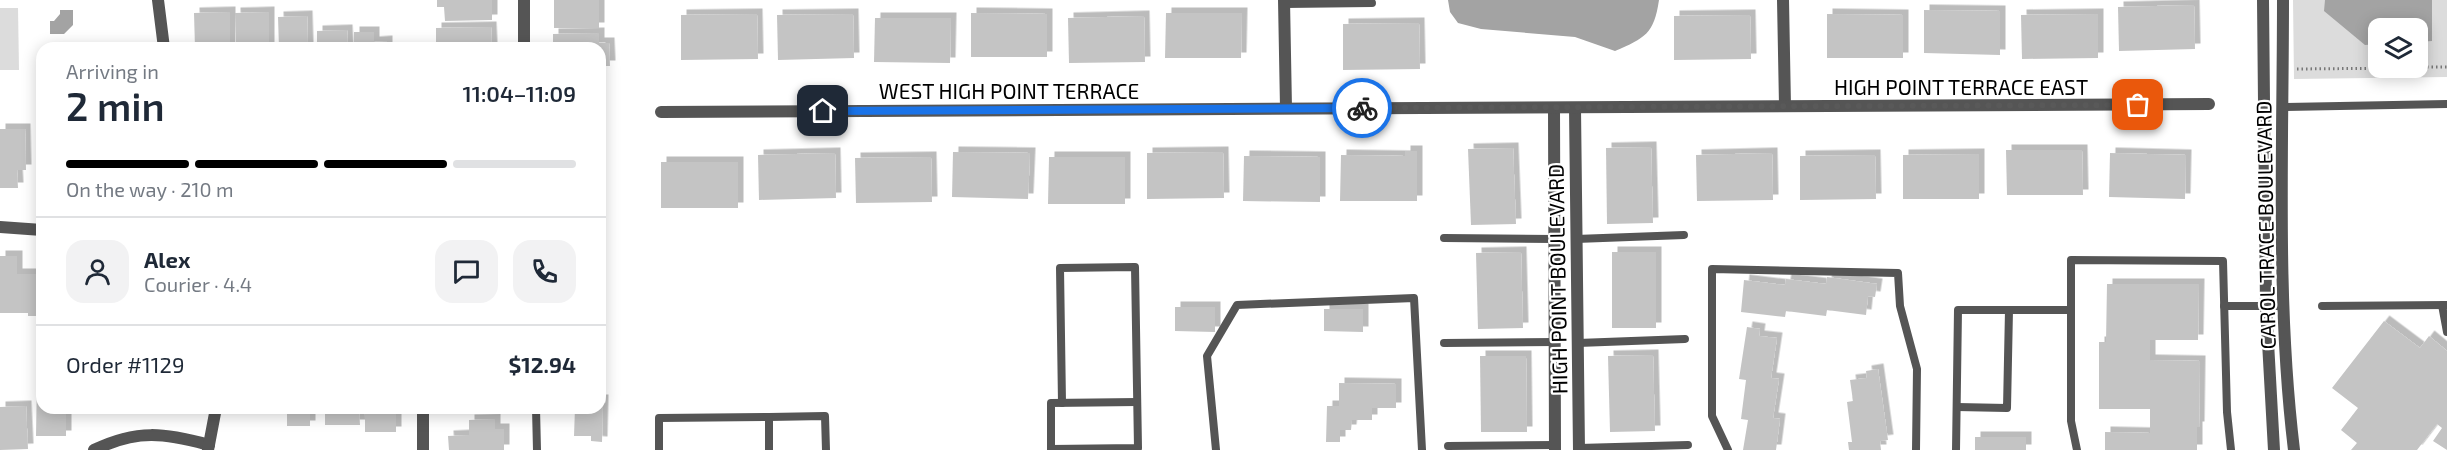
<!DOCTYPE html>
<meta charset="utf-8">
<style>
:root{--surface:#fff;--page:#f2f2f3;--text:#1f2937;--muted:#747a83;--line:#e0e1e3;--accent:#000}
body{margin:0;font-family:"Exo 2",sans-serif;background:var(--page);color:var(--text);height:100vh;display:flex;flex-direction:column;font-size:22px;white-space:nowrap}
*{box-sizing:border-box;margin:0}
p{font-size:20px;color:var(--muted)}
.icon{flex:none;width:33px;height:33px;fill:none;stroke:currentColor;stroke-width:2;stroke-linecap:round;stroke-linejoin:round}
.map{position:relative;flex:1;overflow:hidden}
.panel{position:absolute;left:36px;top:42px;width:570px;height:372px;display:flex;flex-direction:column;background:var(--surface);border-radius:18px;box-shadow:0 3px 15px #0003}
.panel>*{flex:none}
.buttons{position:absolute;left:2368px;top:18px;display:grid;gap:12px}
.buttons a{display:grid;place-items:center;width:60px;height:60px;border-radius:12px;background:var(--surface);box-shadow:0 3px 15px #0003;font-size:30px}
.pin{position:absolute;display:grid;place-items:center;width:51px;height:51px;color:#fff;margin:-26px;border-radius:12px;box-shadow:0 3px 9px #0006}
.courier{position:absolute;display:grid;place-items:center;width:60px;height:60px;margin:-30px;border:4px solid #1a73e8;border-radius:50%;background:#fff;color:#222;box-shadow:0 2px 8px #0007}
.summary em{font-style:normal;font-weight:600}
.summary div{display:flex;flex-direction:column-reverse}
.summary{display:flex;align-items:center;justify-content:space-between;height:102px;padding:0 30px}
h1{font-size:39px;font-weight:600;line-height:45px}
.bar{display:grid;grid-template-columns:repeat(4,1fr);gap:9px 6px;align-content:center;height:72px;padding:0 30px}
.bar i{height:8px;border-radius:4px;background:var(--line)}
.bar .active{background:var(--accent)}
.bar p{grid-column:span 4}
.line{display:flex;align-items:center;gap:15px;padding:0 30px;border-top:2px solid var(--line)}
.line div{flex:1}
.round{display:grid;place-items:center;flex:none;width:63px;height:63px;border-radius:18px;background:var(--page)}
.map>svg:first-child{display:block}
.green{fill:#dcdcdc;fill-rule:evenodd}
.water{fill:#a3a3a3}
.building{fill:#c4c4c4;filter:url(#shadow)}
.lines{fill:none;stroke-linecap:round;stroke-linejoin:round}
.path{stroke:#777;stroke-width:3;stroke-dasharray:1.5 3;stroke-linecap:butt}
.lane{stroke:#555;stroke-width:8}
.street{stroke:#555;stroke-width:12}
.done{stroke:#595959;stroke-width:6;stroke-dasharray:0 10.8}
.route{stroke:#1a73e8;stroke-width:8}
.labels{text-anchor:middle;dominant-baseline:central;stroke-width:4.5;stroke-linejoin:round;paint-order:stroke}
.street-label{font-size:21px;fill:#000;stroke:#fff}
</style>
<div class="map">
<svg width="2447" height="450" viewBox="0 0 2447 450">
<defs>
<filter id="shadow"><feDropShadow dx="5.5" dy="-5.5" stdDeviation="0" flood-color="#0004"/></filter>
</defs>
<rect width="100%" height="100%" fill="#fff"/>
<g class="green">
<path d="M2293 0H2447V77L2294 79ZM2379 28H2418V68H2379Z"/>
<path d="M0 8H18L19 70H0Z"/>
</g>
<g class="water">
<path d="M1448 0H1659C1654 34 1645 38 1615 51L1575 37 1481 29 1458 23 1450 12Z"/>
<path d="M2325 0H2432V41L2418 42V28H2379V44L2365 45 2324 11Z"/>
<path d="M60 10H73V25L64 34H50V21H54L60 14Z"/>
</g>
<g class="building">
<path d="M437 0H492V20L445 21 444 7H437Z"/>
<rect x="554" y="0" width="45" height="28"/>
<path d="M2194 5 2195 49 2119 51 2118 7Z"/>
<path d="M1924 10 2000 11V55L1924 53Z"/>
<path d="M230 12V48H195L194 13Z"/>
<path d="M269 12V48H236L235 13Z"/>
<path d="M971 13 1047 14V57H971Z"/>
<path d="M1166 13H1242L1241 58H1165Z"/>
<path d="M757 14 758 59 681 60V15Z"/>
<path d="M853 14 854 58 778 60 777 15Z"/>
<path d="M1827 14 1903 15V58H1827Z"/>
<path d="M2098 14V58L2022 59 2021 15Z"/>
<path d="M1750 15 1751 59 1674 60V16Z"/>
<path d="M307 16 308 48H279L278 17Z"/>
<path d="M1144 16 1145 62 1069 63 1068 18Z"/>
<path d="M875 18H951L950 63 874 62Z"/>
<path d="M1419 23 1420 69 1343 70V24Z"/>
<path d="M491 27 492 48H436V28Z"/>
<path d="M347 30 348 48H317V31Z"/>
<path d="M354 32H374V42L387 41V48H354Z"/>
<path d="M599 33V43H609L610 66H600V48H553V34Z"/>
<path d="M0 129H25L26 170H17L18 188H0Z"/>
<path d="M1651 147 1653 223 1607 224 1606 148Z"/>
<path d="M1513 148 1516 224 1471 225 1468 149Z"/>
<path d="M2006 150H2082L2083 195H2007Z"/>
<path d="M1405 151H1417V201H1340L1341 155 1405 156Z"/>
<path d="M953 152 1030 153 1028 199 952 197Z"/>
<path d="M1223 152 1224 198 1147 199V153Z"/>
<path d="M835 153 836 198 759 200 758 155Z"/>
<path d="M1772 153 1773 200 1697 201 1696 155Z"/>
<path d="M2110 153 2186 155 2185 199 2109 197Z"/>
<path d="M1979 154V199H1903V155Z"/>
<path d="M1875 155 1876 199 1800 200V156Z"/>
<path d="M1244 156 1320 157V202L1243 201Z"/>
<path d="M931 157 932 202 856 203 855 158Z"/>
<path d="M1049 157H1125V204H1048Z"/>
<rect x="661" y="162" width="77" height="46"/>
<path d="M1521 252 1523 328 1478 329 1476 253Z"/>
<rect x="1612" y="252" width="44" height="76"/>
<path d="M0 256H17V274H36V260L42 259V316H28V313H0Z"/>
<path d="M1827 277 1877 284 1875 297 1868 296 1866 315 1827 310 1826 316 1786 311 1785 317 1741 312 1744 280 1785 285 1786 279 1826 284Z"/>
<path d="M2107 284H2199L2198 340H2150V360L2200 361 2199 427H2197V450H2105V432L2150 433V409H2099V342H2106Z"/>
<path d="M1175 307H1215V332L1175 331Z"/>
<path d="M1324 309H1363V332L1324 331Z"/>
<path d="M2384 321 2420 348 2429 336 2447 351V450L2433 441 2442 428 2437 424 2417 450H2351L2357 443 2341 430 2358 408 2332 388Z"/>
<path d="M1747 327 1760 329 1759 336 1777 338 1771 378 1779 379 1773 418 1780 419 1776 450H1743L1748 420 1741 419 1746 380 1739 379Z"/>
<path d="M1653 355 1655 431 1610 432 1608 356Z"/>
<path d="M1480 356H1526L1527 432H1481Z"/>
<path d="M1878 369 1888 440 1880 441 1881 450H1849L1848 442H1852L1847 402 1853 401 1850 380 1867 378 1866 371Z"/>
<path d="M37 376H42V408H66V436H36Z"/>
<path d="M1339 383 1396 384V408H1372V420H1352L1351 430H1340V442H1326L1327 406H1339Z"/>
<path d="M600 400H603L602 442 591 441V436H574L575 408H600Z"/>
<path d="M26 406 28 449 0 450V407Z"/>
<rect x="78" y="408" width="18" height="6"/>
<path d="M287 408H319V413H310V426H287Z"/>
<path d="M325 408H359L360 425H325Z"/>
<rect x="365" y="408" width="31" height="24"/>
<path d="M453 408H501V414H454Z"/>
<path d="M495 419V429H504V450H449L448 436 469 435V420Z"/>
<rect x="1975" y="437" width="51" height="13"/>
</g>
<g class="lines">
<g class="path">
<path d="M2418 67H2447"/>
<path d="M2297 69 2409 68"/>
</g>
<g class="lane">
<path d="M1284 4 1372 3"/>
<path d="M2283 107 2447 104"/>
<path d="M1444 238 1554 239"/>
<path d="M1576 239 1684 235"/>
<path d="M2442 305 2447 332"/>
<path d="M2224 306H2284"/>
<path d="M2322 306 2447 305"/>
<path d="M1444 343 1555 342"/>
<path d="M1578 343 1685 339"/>
<path d="M1957 407 2007 408 2009 310"/>
<path d="M536 408 537 450"/>
<path d="M769 417 825 416 826 450"/>
<path d="M1448 446 1555 445"/>
<path d="M1579 448 1688 445"/>
<path d="M1051 449 1138 448 1135 267 1060 268 1062 403"/>
<path d="M659 450V418L769 417V450"/>
<path d="M1051 450V403L1137 402"/>
<path d="M1216 450 1207 356 1237 305 1414 298 1422 450"/>
<path d="M1728 450 1712 416V269L1898 273 1900 306 1917 369 1916 450"/>
<path d="M1956 450 1958 310H2071"/>
<path d="M2077 450 2071 421V260L2223 261 2227 412 2231 450"/>
</g>
<g class="street">
<path d="M158 0 164 48"/>
<path d="M524 0V48"/>
<path d="M1284 0 1286 108"/>
<path d="M1783 0 1785 106"/>
<path d="M2263 0 2266 306 2274 450"/>
<path d="M2283 0C2283 149 2276 301 2294 450"/>
<path d="M1554 108 1555 450"/>
<path d="M1575 108 1579 450"/>
<path d="M661 112 2209 104"/>
<path d="M0 227 42 230"/>
<path d="M423 408V450"/>
<path d="M94 450C137 429 165 433 209 445"/>
<path d="M208 450 216 408"/>
</g>
</g>
<g class="lines">
<path class="done" d="M1362 108 2138 105"/>
<path class="route" d="M823 111 1362 108"/>
</g>
<g class="labels">
<g class="street-label">
<text x="1961" y="86">HIGH POINT TERRACE EAST</text>
<text x="1009" y="90">WEST HIGH POINT TERRACE</text>
<text transform="translate(2265 225) rotate(-91)">CAROL TRACE BOULEVARD</text>
<text transform="translate(1557 279) rotate(-91)">HIGH POINT BOULEVARD</text>
</g>
</g>
</svg>
<div class="buttons">
<a><svg class="icon" aria-label="layers" viewBox="0 0 24 24"><path d="M12 4l9 5-9 5-9-5zM3 14l9 5 9-5"/></svg></a>
</div>
<div class="pin" style="left:2138px;top:105px;background:#ea580c"><svg class="icon" aria-label="bag" viewBox="0 0 24 24"><path d="M5 8h14l-1 12H6zM9 8a3 3 0 0 1 6 0"/></svg></div>
<div class="pin" style="left:823px;top:111px;background:#1f2937"><svg class="icon" aria-label="home" viewBox="0 0 24 24"><path d="M3 11l9-7 9 7M6 9v11h12V9"/></svg></div>
<div class="courier" style="left:1362px;top:108px"><svg class="icon" aria-label="bike" viewBox="0 0 24 24"><circle cx="6" cy="16" r="4"/><circle cx="18" cy="16" r="4"/><path d="M6 16l4-8h5l3 8M10 8l3 8H6M13 5h3"/></svg></div>
<section class="panel">
<div class="summary"><div><h1>2 min</h1><p>Arriving in</p></div><em>11:04–11:09</em></div>
<div class="bar"><i class="active"></i><i class="active"></i><i class="active"></i><i></i><p>On the way · 210 m</p></div>
<div class="line" style="height:108px"><a class="round"><svg class="icon" aria-label="person" viewBox="0 0 24 24"><circle cx="12" cy="8" r="4"/><path d="M4 21q1-7 8-7t8 7"/></svg></a><div><b>Alex</b><p>Courier · 4.4</p></div><a class="round"><svg class="icon" aria-label="chat" viewBox="0 0 24 24"><path d="M4 5h16v11H9l-5 4z"/></svg></a><a class="round"><svg class="icon" aria-label="phone" viewBox="0 0 24 24"><path d="M5 4h4l2 5-3 2q2 4 5 5l2-3 5 2v4C11 20 4 13 5 4z"/></svg></a></div>
<div class="line" style="height:78px"><div>Order #1129</div><b>$12.94</b></div>
</section>
</div>
